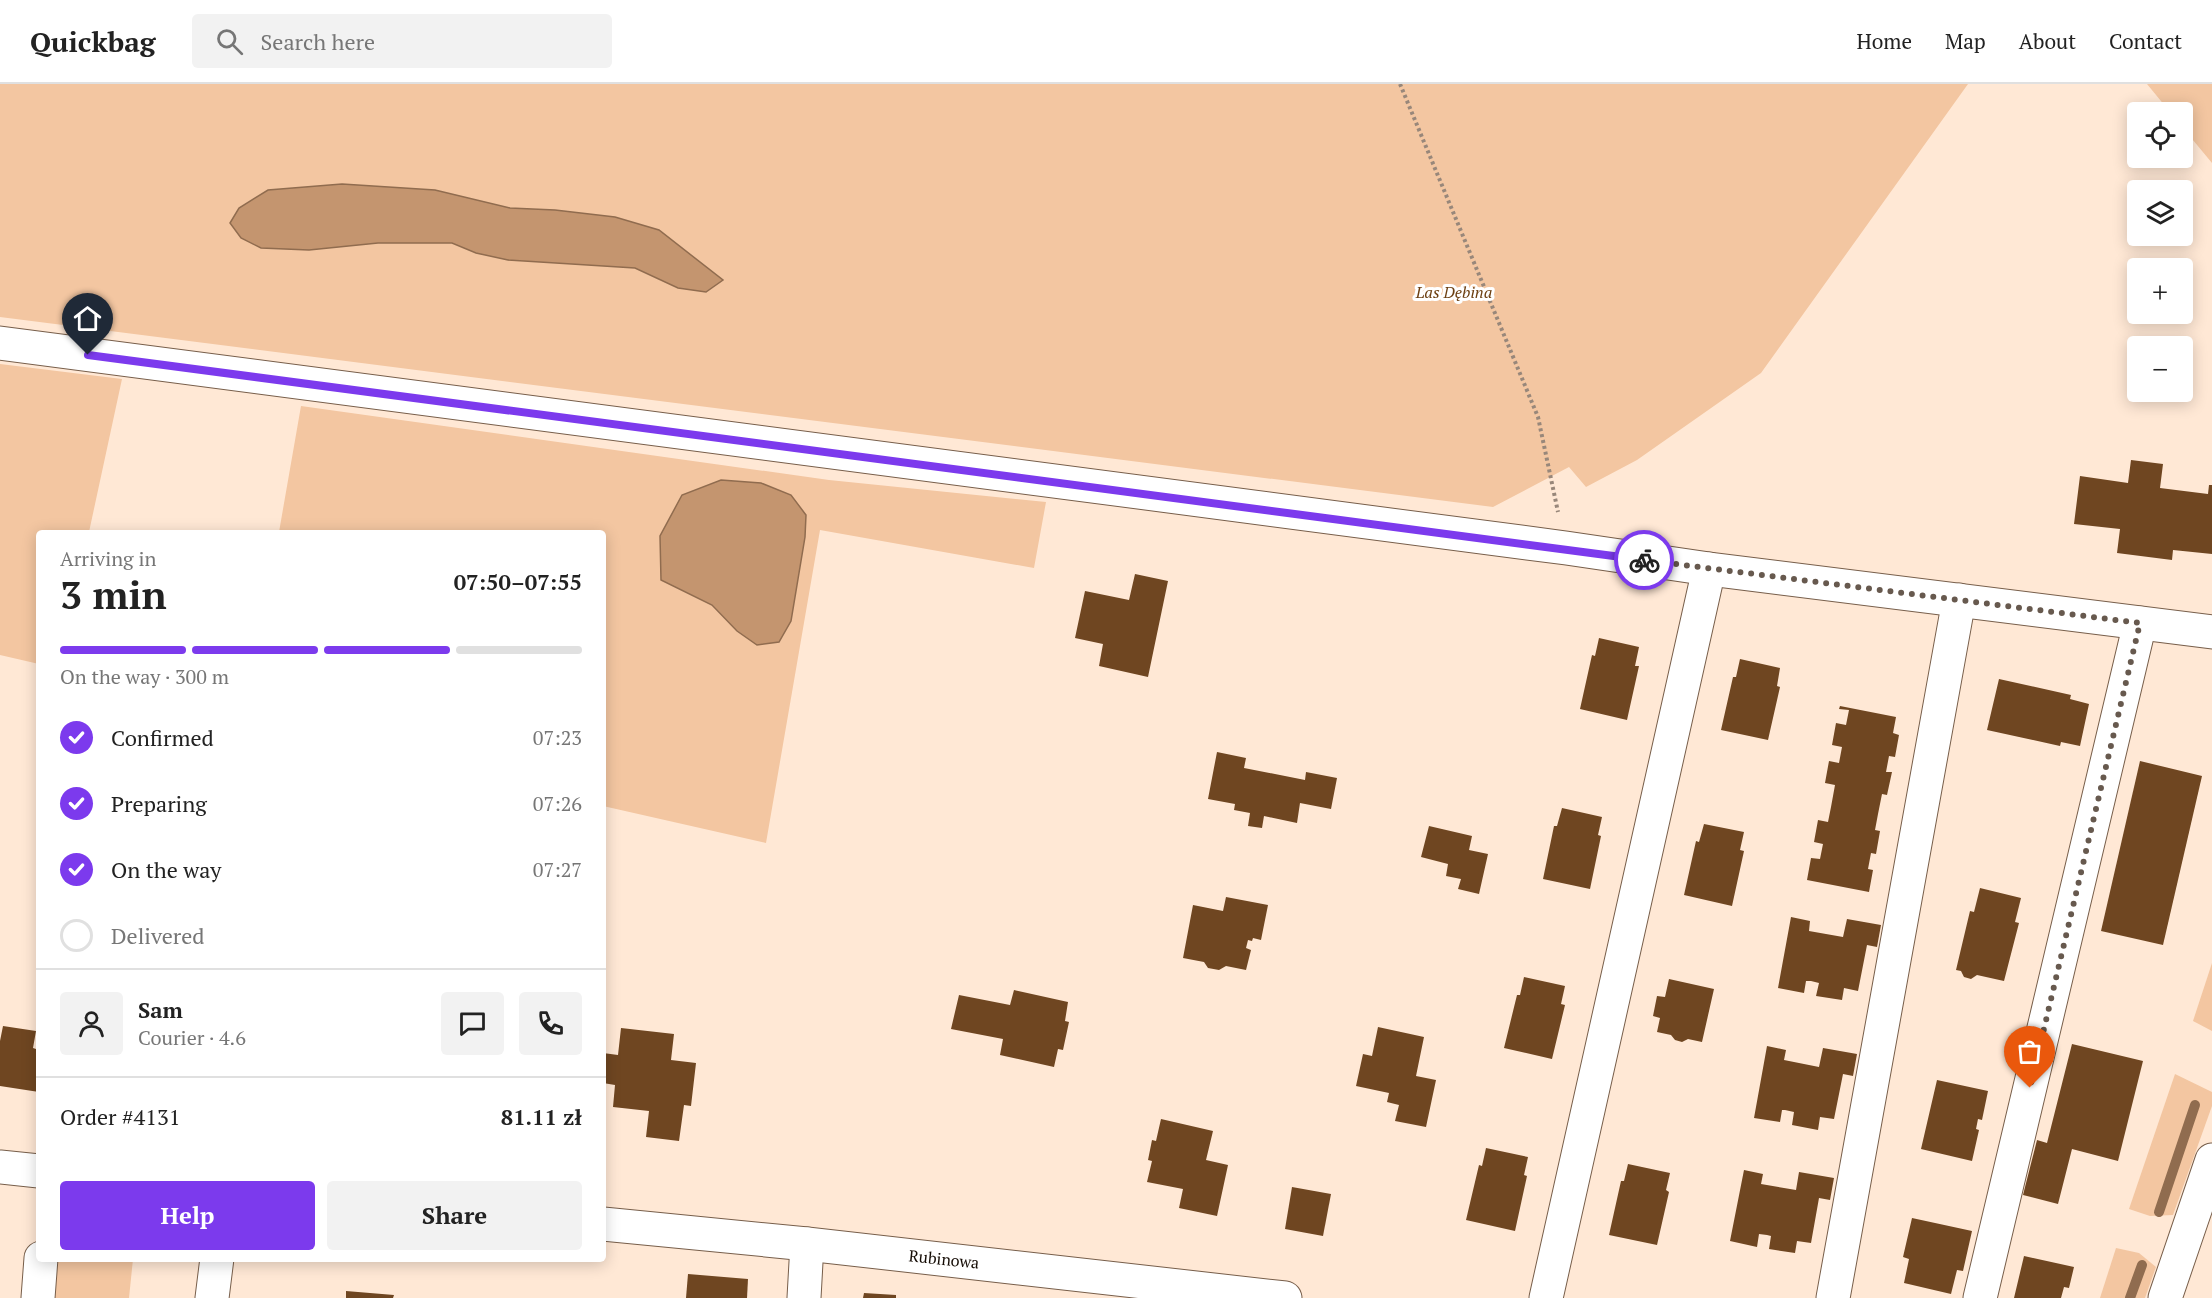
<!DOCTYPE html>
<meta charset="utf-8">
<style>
:root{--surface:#fff;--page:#f2f2f2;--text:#222;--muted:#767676;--line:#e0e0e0;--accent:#7c3aed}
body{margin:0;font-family:"PT Serif",serif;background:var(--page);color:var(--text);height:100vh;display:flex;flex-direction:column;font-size:22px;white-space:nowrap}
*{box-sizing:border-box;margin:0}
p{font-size:20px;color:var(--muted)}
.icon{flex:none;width:33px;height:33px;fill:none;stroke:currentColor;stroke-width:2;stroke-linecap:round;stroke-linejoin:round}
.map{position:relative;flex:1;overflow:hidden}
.panel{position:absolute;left:36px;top:446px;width:570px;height:732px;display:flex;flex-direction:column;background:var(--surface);border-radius:6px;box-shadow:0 3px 15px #0003}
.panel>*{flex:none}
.controls{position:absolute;left:2127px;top:18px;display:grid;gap:12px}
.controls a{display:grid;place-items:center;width:66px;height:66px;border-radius:6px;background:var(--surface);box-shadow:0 3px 15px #0003;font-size:30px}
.pin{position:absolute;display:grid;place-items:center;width:51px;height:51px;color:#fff;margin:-62px -26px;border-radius:50% 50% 50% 0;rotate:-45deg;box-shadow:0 0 6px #0007}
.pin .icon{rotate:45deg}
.courier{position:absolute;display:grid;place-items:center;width:60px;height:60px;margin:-30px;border:4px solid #7c3aed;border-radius:50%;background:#fff;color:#222;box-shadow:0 2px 8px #0007}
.summary em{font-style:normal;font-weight:700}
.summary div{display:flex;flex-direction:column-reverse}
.summary{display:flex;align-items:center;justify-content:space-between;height:102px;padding:0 24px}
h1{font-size:39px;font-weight:700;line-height:45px}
.bar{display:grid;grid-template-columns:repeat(4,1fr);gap:9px 6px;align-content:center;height:72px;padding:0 24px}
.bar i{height:8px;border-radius:4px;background:var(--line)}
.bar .selected{background:var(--accent)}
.bar p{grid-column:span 4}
.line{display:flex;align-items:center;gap:15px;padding:0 24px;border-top:2px solid var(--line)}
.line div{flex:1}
.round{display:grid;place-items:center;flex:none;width:63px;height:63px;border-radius:6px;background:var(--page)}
ol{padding:0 24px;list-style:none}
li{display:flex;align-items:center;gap:18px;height:66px}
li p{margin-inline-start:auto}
li .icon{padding:6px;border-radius:50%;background:var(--accent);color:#fff;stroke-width:4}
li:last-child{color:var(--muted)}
li i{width:33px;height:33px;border:3px solid var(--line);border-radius:50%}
.cta{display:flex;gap:12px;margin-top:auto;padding:12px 24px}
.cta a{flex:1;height:69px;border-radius:6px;background:var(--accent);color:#fff;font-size:24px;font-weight:700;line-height:69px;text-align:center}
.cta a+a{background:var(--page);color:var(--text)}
header{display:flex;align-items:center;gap:36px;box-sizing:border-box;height:84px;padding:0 30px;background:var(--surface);border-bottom:2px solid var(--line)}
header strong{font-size:28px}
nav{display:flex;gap:33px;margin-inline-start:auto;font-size:21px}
.search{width:420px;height:54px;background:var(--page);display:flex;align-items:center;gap:15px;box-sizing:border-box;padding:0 21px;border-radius:6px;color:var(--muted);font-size:22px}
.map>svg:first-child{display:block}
.green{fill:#f3c6a1}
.water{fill:#c4956f;stroke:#906c4f;stroke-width:1.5}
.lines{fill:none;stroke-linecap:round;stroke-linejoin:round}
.stream{stroke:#906c4f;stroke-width:10}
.building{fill:#6f4621}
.minor-casing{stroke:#775e4a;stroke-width:35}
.path{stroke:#98877a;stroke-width:4;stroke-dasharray:3 3;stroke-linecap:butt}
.minor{stroke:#fff;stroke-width:33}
.done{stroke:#67594e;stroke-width:6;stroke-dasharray:0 10.8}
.route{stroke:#7c3aed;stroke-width:8}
.labels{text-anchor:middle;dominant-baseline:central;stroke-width:6;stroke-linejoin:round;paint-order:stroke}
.park-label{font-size:16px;font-style:italic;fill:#6c3f11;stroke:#fff}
.street-label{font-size:16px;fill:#150c05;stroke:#fff}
</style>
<header>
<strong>Quickbag</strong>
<div class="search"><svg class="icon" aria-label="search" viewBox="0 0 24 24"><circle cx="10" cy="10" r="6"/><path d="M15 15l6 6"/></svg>Search here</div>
<nav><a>Home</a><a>Map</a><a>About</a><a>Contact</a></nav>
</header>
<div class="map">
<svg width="2212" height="1214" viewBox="0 0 2212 1214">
<rect width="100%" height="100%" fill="#ffe8d5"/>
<g class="green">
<path d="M0 0H1968L1761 289 1637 376 1586 403 1569 383 1493 423 0 233Z"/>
<path d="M2147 0H2212V79L2183 44 2182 28H2170Z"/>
<path d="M0 280 122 295 89 448H39V580L0 571Z"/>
<path d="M301 322 829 396 1046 418 1034 484 820 446 766 759 603 722V448H279Z"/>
<path d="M2212 879V947L2193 937Z"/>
<path d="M2175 990 2212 1008V1022L2173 1131 2150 1132 2129 1125Z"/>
<path d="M2116 1164 2139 1169 2156 1183 2145 1214H2100Z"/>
<path d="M57 1175H133L129 1214H54Z"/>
</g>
<g class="water">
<path d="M342 100 435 106 510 124 555 126 615 133 659 146 723 196 706 208 678 204 635 184 508 176 476 169 452 159H378L309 166 261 164 241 154 230 139 239 124 268 106Z"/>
<path d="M721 396 761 399 791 411 806 431 805 453 791 537 779 558 757 561 737 547 712 521 661 496 660 452 682 411Z"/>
</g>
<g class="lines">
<g class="stream">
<path d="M2159 1128 2195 1021"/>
<path d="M2130 1214 2142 1181"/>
</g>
</g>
<g class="building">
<path d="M2131 376 2163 380 2160 404 2208 410 2209 401H2212V470L2173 466 2172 476 2117 469 2120 445 2074 440 2080 392 2128 399Z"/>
<path d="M1135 490 1168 497 1148 593 1099 582 1103 560 1075 554 1085 507 1129 516Z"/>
<path d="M1599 554 1639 563 1635 582H1639L1627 636 1580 625 1592 571 1595 572Z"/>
<path d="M1740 575 1780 584 1777 602 1780 603 1768 656 1721 646 1733 593H1736Z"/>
<path d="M1999 595 2071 611 2070 615 2089 620 2080 662 2061 658 2060 662 1987 646Z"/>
<path d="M1840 622 1896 633 1893 649 1899 651 1895 673 1889 672 1886 688H1892L1887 711 1882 710 1878 730 1875 746 1880 747 1876 770 1871 769 1868 785 1873 786 1869 808 1807 796 1811 774 1820 775 1823 760 1814 758 1818 736 1828 738 1831 723 1835 701 1825 699 1829 677 1839 679 1842 663 1832 661 1836 639 1846 641 1849 626 1839 625Z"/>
<path d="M1217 668 1246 674 1244 684 1305 696 1306 688 1337 694 1331 725 1300 719 1297 739 1264 732 1262 744 1248 742 1250 729 1234 726 1235 720 1208 715Z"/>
<path d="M2140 677 2202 692 2163 861 2101 847Z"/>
<path d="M1562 724 1602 733 1598 751 1601 752 1590 805 1543 795 1554 742H1557Z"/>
<path d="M1704 740 1744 748 1740 766 1744 767 1732 822 1684 811 1696 757 1699 758Z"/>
<path d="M1429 742 1472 752 1469 766 1488 770 1479 810 1458 805 1461 795 1446 792 1448 780 1421 773Z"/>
<path d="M1980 804 2021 814 2015 838 2019 839 2004 897 1977 891 1971 895 1964 893 1961 887 1956 886 1970 827 1974 828Z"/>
<path d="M1226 813 1268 821 1261 856 1253 854 1252 857 1248 856 1246 864 1251 866 1246 886 1226 882 1219 886 1208 884 1204 878 1183 874 1193 821 1223 827Z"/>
<path d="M1791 833 1810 837 1809 847 1843 853 1847 835 1881 841 1877 863 1867 861 1858 907 1844 904 1842 916 1816 912 1819 899 1811 897H1806L1804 909 1778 904Z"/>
<path d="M1524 893 1565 902 1561 920 1565 921 1552 975 1504 964 1517 911H1520Z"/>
<path d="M1669 895 1714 905 1702 958 1688 955 1682 958 1675 956 1671 951 1657 948 1660 934 1653 932 1657 912 1665 913Z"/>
<path d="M1014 906 1068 918 1065 937 1069 938 1063 966 1058 965 1054 983 1000 971 1003 955 951 945 959 911 1010 921Z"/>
<path d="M3 942 36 947 33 964 39 966V1008L0 1002V957Z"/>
<path d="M1378 943 1424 953 1416 992 1436 996 1426 1043 1395 1037 1399 1021 1387 1018 1389 1009 1356 1002 1363 970 1372 972Z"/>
<path d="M621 944 674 950 671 976 696 979 691 1022 684 1021 679 1057 646 1053 649 1027 613 1023 615 1001 603 999V969L618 971Z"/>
<path d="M2072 960 2143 977 2118 1077 2072 1065 2058 1120 2023 1111 2037 1056 2047 1059Z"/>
<path d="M1767 962 1786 966 1784 976 1819 983 1823 964 1857 970 1853 992 1843 990 1834 1035 1820 1033 1818 1046 1792 1041 1794 1028 1785 1026H1782L1780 1038 1754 1034Z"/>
<path d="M1937 996 1988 1007 1982 1036 1978 1035 1976 1045 1979 1046 1972 1077 1921 1065Z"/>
<path d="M1161 1035 1213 1047 1206 1076 1228 1081 1217 1132 1179 1124 1183 1105 1147 1098 1152 1077 1148 1076 1152 1056 1156 1057Z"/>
<path d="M1486 1064 1528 1073 1524 1091 1527 1092 1515 1147 1466 1136 1479 1081 1482 1082Z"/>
<path d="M1628 1080 1670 1089 1666 1106 1669 1108 1657 1161 1609 1151 1621 1097H1624Z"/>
<path d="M1744 1086 1763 1090 1761 1100 1796 1106 1799 1088 1834 1094 1830 1116 1819 1114 1811 1159 1797 1157 1795 1169 1769 1165 1771 1152 1767 1151 1759 1150 1757 1163 1730 1157Z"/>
<path d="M1292 1103 1331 1110 1323 1152 1285 1145Z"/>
<path d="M1912 1134 1972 1147 1963 1187 1957 1186 1951 1210 1904 1199 1909 1175 1903 1173Z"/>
<path d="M2024 1172 2074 1183 2069 1204 2064 1203 2061 1214H2014Z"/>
<path d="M688 1190 748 1195 747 1214H686Z"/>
<path d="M346 1207 394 1211 393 1214H346Z"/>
<path d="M864 1209 896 1211V1214H863Z"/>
</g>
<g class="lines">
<g class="minor-casing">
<g id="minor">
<path d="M0 259 1566 464 1709 485 2212 548"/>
<path d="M0 1083 39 1087"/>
<path d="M603 1140 807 1160 1285 1214"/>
<path d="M38 1214 41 1174"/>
<path d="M212 1214 217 1174"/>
<path d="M804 1214 807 1160"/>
<path d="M1546 1214 1709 485"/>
<path d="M1833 1214 1959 516"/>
<path d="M1980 1214 2140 539"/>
<path d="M2165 1214 2212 1076"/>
</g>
</g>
<path class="path" d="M1400 0 1538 333 1558 428"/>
<use href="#minor" class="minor"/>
</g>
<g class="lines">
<path class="done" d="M1644 476 2140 539 2030 1004"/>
<path class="route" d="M88 271 1644 476"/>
</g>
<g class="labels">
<g class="park-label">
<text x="1454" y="208">Las Dębina</text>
</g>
<g class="street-label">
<text transform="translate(944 1175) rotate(6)">Rubinowa</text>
</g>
</g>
</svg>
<div class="controls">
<a><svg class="icon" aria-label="locate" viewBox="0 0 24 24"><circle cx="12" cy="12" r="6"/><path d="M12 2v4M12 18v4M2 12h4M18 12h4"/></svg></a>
<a><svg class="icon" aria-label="layers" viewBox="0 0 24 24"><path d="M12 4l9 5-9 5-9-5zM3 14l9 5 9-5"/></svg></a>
<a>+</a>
<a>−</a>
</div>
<div class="pin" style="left:2030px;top:1004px;background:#ea580c"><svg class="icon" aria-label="bag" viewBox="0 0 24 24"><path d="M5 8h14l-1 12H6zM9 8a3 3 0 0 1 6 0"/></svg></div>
<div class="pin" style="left:88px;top:271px;background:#1f2937"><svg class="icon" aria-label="home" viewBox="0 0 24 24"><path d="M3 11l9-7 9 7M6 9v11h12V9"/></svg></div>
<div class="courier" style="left:1644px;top:476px"><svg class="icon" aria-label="bike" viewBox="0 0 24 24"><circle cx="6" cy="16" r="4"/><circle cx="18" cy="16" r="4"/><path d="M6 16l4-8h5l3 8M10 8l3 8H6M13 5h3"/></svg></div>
<section class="panel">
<div class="summary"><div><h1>3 min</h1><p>Arriving in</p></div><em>07:50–07:55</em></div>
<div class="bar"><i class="selected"></i><i class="selected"></i><i class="selected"></i><i></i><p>On the way · 300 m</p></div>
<ol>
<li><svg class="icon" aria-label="check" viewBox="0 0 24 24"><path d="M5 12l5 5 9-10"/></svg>Confirmed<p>07:23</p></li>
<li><svg class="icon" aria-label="check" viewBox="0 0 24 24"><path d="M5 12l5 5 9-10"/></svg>Preparing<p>07:26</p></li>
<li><svg class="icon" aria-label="check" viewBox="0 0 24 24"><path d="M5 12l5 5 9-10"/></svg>On the way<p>07:27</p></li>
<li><i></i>Delivered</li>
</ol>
<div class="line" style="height:108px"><a class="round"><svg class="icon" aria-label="person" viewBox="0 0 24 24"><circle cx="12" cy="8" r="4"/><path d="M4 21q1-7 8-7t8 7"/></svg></a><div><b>Sam</b><p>Courier · 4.6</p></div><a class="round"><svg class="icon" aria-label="chat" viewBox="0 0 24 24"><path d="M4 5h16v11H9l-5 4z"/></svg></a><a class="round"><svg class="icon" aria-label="phone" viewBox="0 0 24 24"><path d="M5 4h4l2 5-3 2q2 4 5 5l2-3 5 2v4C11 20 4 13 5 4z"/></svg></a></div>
<div class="line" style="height:78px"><div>Order #4131</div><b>81.11 zł</b></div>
<div class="cta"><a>Help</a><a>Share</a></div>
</section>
</div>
